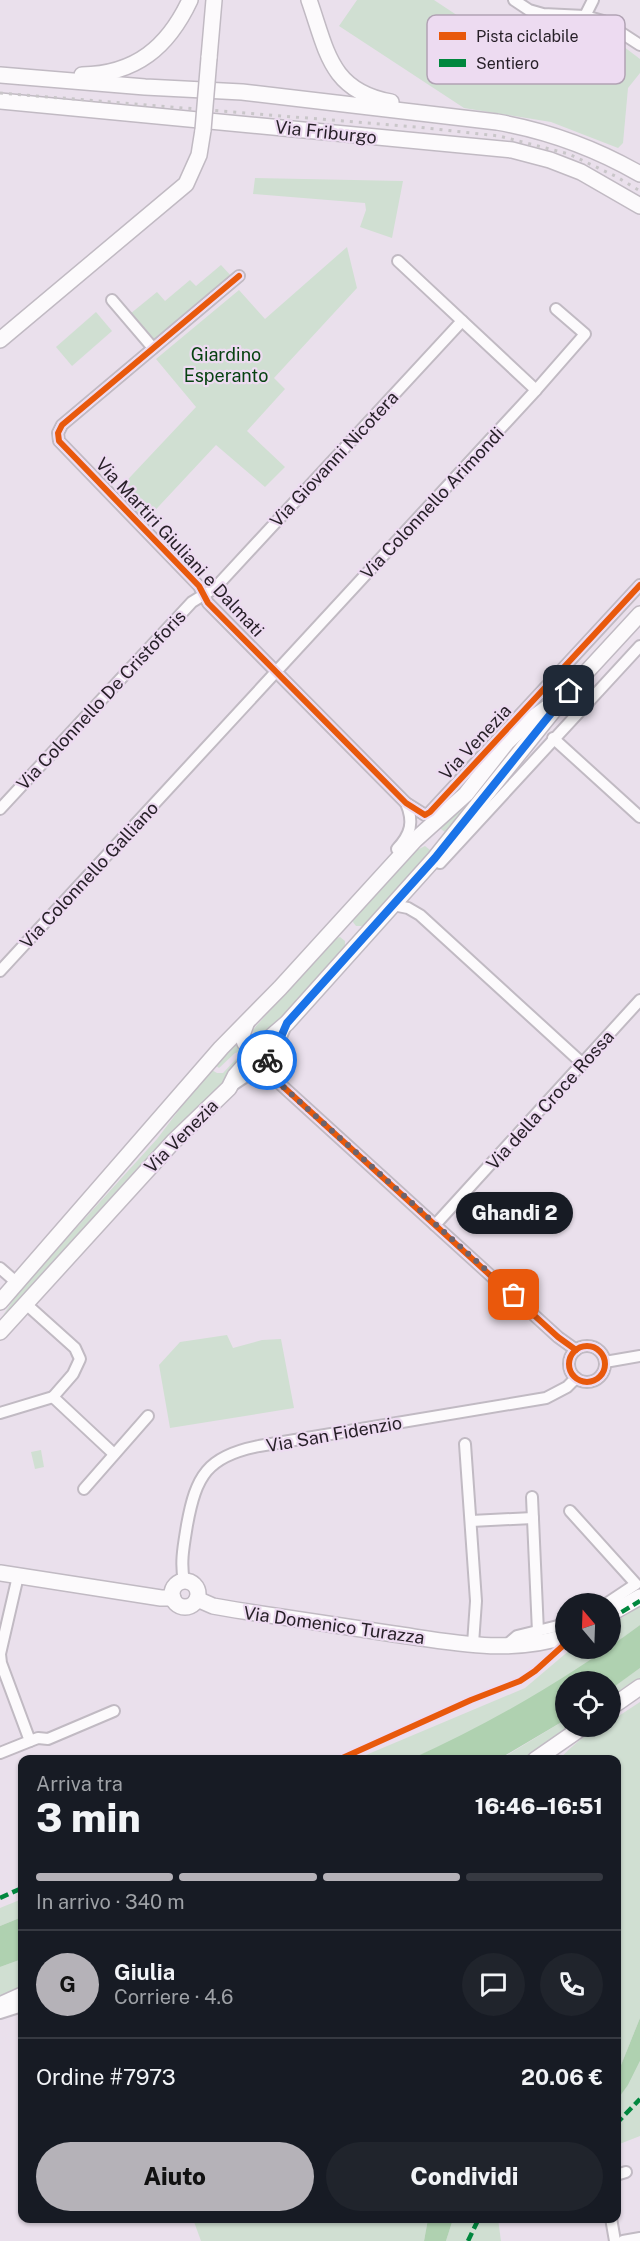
<!DOCTYPE html>
<html lang="it">
<meta charset="utf-8">
<style>
:root{--surface:#171b24;--page:#20242c;--text:#f1f3f6;--muted:#9ea1a6;--line:#363941;--accent:#b5b2b8}
body{margin:0;font-family:"Public Sans",sans-serif;background:var(--page);color:var(--text);height:100vh;display:flex;flex-direction:column;font-size:22px;white-space:nowrap}
*{box-sizing:border-box;margin:0}
p{font-size:20px;color:var(--muted)}
.icon{flex:none;width:33px;height:33px;fill:none;stroke:currentColor;stroke-width:2;stroke-linecap:round;stroke-linejoin:round}
.map{position:relative;flex:1;overflow:hidden}
.side{position:absolute;left:18px;top:1755px;width:603px;height:468px;display:flex;flex-direction:column;background:var(--surface);border-radius:12px;box-shadow:0 2px 4px #0004}
.side>*{flex:none}
.needle{width:39px;rotate:341deg}
.tools{position:absolute;left:555px;top:1593px;display:grid;gap:12px}
.tools a{display:grid;place-items:center;width:66px;height:66px;border-radius:50%;background:var(--surface);box-shadow:0 2px 4px #0004;font-size:30px}
.pin{position:absolute;display:grid;place-items:center;width:51px;height:51px;color:#fff;margin:-26px;border-radius:12px;box-shadow:0 3px 9px #0006}
.courier{position:absolute;display:grid;place-items:center;width:60px;height:60px;margin:-30px;border:4px solid #1a73e8;border-radius:50%;background:#fff;color:#222;box-shadow:0 2px 8px #0007}
.bubble{position:absolute;height:42px;border-radius:21px;background:var(--surface);box-shadow:0 2px 4px #0004;font-size:20px;font-weight:800;line-height:42px;text-align:center}
.overview em{font-style:normal;font-weight:800}
.overview div{display:flex;flex-direction:column-reverse}
.overview{display:flex;align-items:center;justify-content:space-between;height:102px;padding:0 18px}
h1{font-size:39px;font-weight:800;line-height:45px}
.bar{display:grid;grid-template-columns:repeat(4,1fr);gap:9px 6px;align-content:center;height:72px;padding:0 18px}
.bar i{height:8px;border-radius:4px;background:var(--line)}
.bar .current{background:var(--accent)}
.bar p{grid-column:span 4}
.line{display:flex;align-items:center;gap:15px;padding:0 18px;border-top:2px solid var(--line)}
.line div{flex:1}
.round{display:grid;place-items:center;flex:none;width:63px;height:63px;border-radius:32px;background:var(--page)}
.action{display:flex;gap:12px;margin-top:auto;padding:12px 18px}
.action a{flex:1;height:69px;border-radius:36px;background:var(--accent);color:#111;font-size:24px;font-weight:800;line-height:69px;text-align:center}
.action a+a{background:var(--page);color:var(--text)}
.map>svg:first-child{display:block}
.green{fill:#d0dfd2}
.water{fill:#afd1b0}
.lines{fill:none;stroke-linecap:round;stroke-linejoin:round}
.street-casing{stroke:#c1bac3;stroke-width:14}
.secondary-casing{stroke:#c1bac3;stroke-width:18}
.street{stroke:#fcfafc;stroke-width:10}
.secondary{stroke:#fcfafc;stroke-width:15}
.rail{stroke:#c9c6c9;stroke-width:3;stroke-dasharray:3 6;stroke-linecap:butt}
.secondary-bridge-casing{stroke:#c1bac3;stroke-width:18;stroke-linecap:butt}
.secondary-bridge{stroke:#fcfafc;stroke-width:15}
.quiet{stroke:#00873e;stroke-width:4.5;stroke-dasharray:9 4.5;stroke-linecap:butt}
.cycleway-casing{stroke:#eddbf1;stroke-width:10}
.cycleway{stroke:#e8590c;stroke-width:6}
.done{stroke:#6b636c;stroke-width:6;stroke-dasharray:0 10.8}
.route{stroke:#1a73e8;stroke-width:8}
.labels{text-anchor:middle;dominant-baseline:central;stroke-width:4.5;stroke-linejoin:round;paint-order:stroke}
.street-label{font-size:18px;fill:#261f27;stroke:#eddbf1}
.park-label{font-size:18px;fill:#074211;stroke:#eddbf1}
.key{fill:#eddbf1;stroke:#b1a3b4;stroke-width:1.5}
.key-label{font-size:16px;fill:#261f27}
</style>
<div class="map">
<svg width="640" height="2241" viewBox="0 0 640 2241">
<rect width="100%" height="100%" fill="#eae0ec"/>
<g class="green">
<path d="M357 0H434L505 47 571 73 585 52 579 49 581 27 599 28 640 59V73L628 88 623 143 618 148 551 122 464 108 339 26Z"/>
<path d="M255 178 403 181 392 238 360 227 366 210 365 203 253 194Z"/>
<path d="M347 247 357 288 274 378 285 389 247 431 285 467 265 487 216 445 146 520 117 491 196 407 156 359 239 290 265 319Z"/>
<path d="M221 265 232 277 154 342 130 314 157 292 165 301 190 280 196 286Z"/>
<path d="M96 312 112 331 72 366 56 347Z"/>
<path d="M467 801 471 803 445 832 438 827Z"/>
<path d="M425 846 430 850 428 856 365 926H356L353 922 354 916 415 851Z"/>
<path d="M340 937 345 941V949L276 1023 264 1033 254 1037 253 1030 257 1025 334 939Z"/>
<path d="M235 1042 238 1048 249 1054 245 1057 239 1052 235 1053 219 1068 214 1064Z"/>
<path d="M238 1057 242 1062 203 1105 155 1149 0 1320 20 1290 157 1139 210 1069 217 1073H223Z"/>
<path d="M227 1335 233 1348 262 1340 281 1339 294 1408 170 1428 159 1365 180 1342Z"/>
<path d="M41 1450 44 1467 35 1469 31 1452Z"/>
<path d="M640 1606V1625L611 1647V1625Z"/>
<path d="M571 1649H609L534 1697 463 1736 411 1759 354 1760 525 1688Z"/>
<path d="M640 1668V1684L611 1706 610 1689Z"/>
<path d="M640 1702V2018L617 2075 616 1991 619 1980 616 1973V1760L559 1759C572 1747 592 1726 610 1726L611 1721Z"/>
<path d="M565 1720 566 1726 582 1727 526 1759 499 1760Z"/>
<path d="M22 1899V1917L0 1926V1908Z"/>
<path d="M22 1959V1991L0 2000V1967Z"/>
<path d="M640 2061V2136L617 2145 616 2100 628 2085Z"/>
<path d="M193 2219H428L424 2241H201Z"/>
<path d="M453 2219H498L501 2241H446Z"/>
</g>
<g class="water">
<path d="M640 1625V1668L611 1689 610 1682H566L565 1720 499 1759H411C493 1722 568 1678 640 1625Z"/>
<path d="M22 1917V1959L0 1967V1926Z"/>
<path d="M640 2018V2061L628 2085 617 2100V2075Z"/>
<path d="M428 2219H453L446 2241H424Z"/>
</g>
<g class="lines">
<g class="street-casing">
<g id="street">
<path d="M514 0 529 10 543 14 585 16 603 21 640 45"/>
<path d="M585 16 593 0"/>
<path d="M398 261 536 390"/>
<path d="M239 276 62 425 58 433 59 441 199 586 208 603 406 803 425 815 430 812 640 585"/>
<path d="M112 300 153 348"/>
<path d="M553 738 640 817"/>
<path d="M0 809 192 602 215 588 462 321"/>
<path d="M397 849C411 834 414 822 406 803"/>
<path d="M440 863 640 646"/>
<path d="M393 905 408 908 420 915 583 1064"/>
<path d="M0 971 536 390 585 334 556 309"/>
<path d="M277 1079 268 1065V1053L281 1037 285 1028"/>
<path d="M230 1087C240 1081 253 1068 265 1074 270 1077 273 1080 278 1082L558 1337 576 1350"/>
<path d="M435 1225 640 1000"/>
<path d="M0 1268 16 1282"/>
<path d="M26 1304 75 1348 80 1359 73 1374 53 1397 114 1454"/>
<circle cx="587" cy="1364" r="18"/>
<path d="M605 1362 640 1356"/>
<path d="M0 1413 53 1397"/>
<path d="M465 1444 476 1601 473 1644"/>
<path d="M84 1489 148 1416"/>
<path d="M532 1497 538 1632"/>
<path d="M570 1511 636 1584 606 1604"/>
<path d="M471 1521 533 1518"/>
<path d="M184 1581C180 1562 184 1544 187 1525 196 1476 207 1456 259 1446L546 1398 567 1387 576 1378"/>
<path d="M509 1645 510 1642 517 1636 566 1624"/>
<path d="M0 1654 1 1663 30 1741 0 1753"/>
<path d="M0 1654 18 1576"/>
<path d="M30 1741 38 1738 48 1739 114 1711"/>
<path d="M0 2013 22 2006"/>
<path d="M616 2175 626 2172"/>
<path d="M611 2218 615 2241"/>
<path d="M623 2241 640 2238"/>
</g>
</g>
<g class="secondary-casing">
<g id="secondary">
<path d="M309 0C327 51 330 91 391 102"/>
<path d="M209 58 214 0"/>
<path d="M0 75 145 87 242 92 497 122C548 131 595 148 640 174"/>
<path d="M82 75C136 74 168 47 190 0"/>
<path d="M0 101 512 150 550 160 581 172 640 206"/>
<path d="M0 340 186 184 199 155 203 130"/>
<path d="M246 1024 242 1035 245 1043C252 1050 258 1046 265 1042"/>
<path d="M0 1302 221 1048 280 988 415 840 466 794 507 742 530 720 555 702"/>
<path d="M0 1332 173 1142 229 1088 235 1076 265 1042 287 1023 435 858 569 691 640 614"/>
<path d="M0 1573 161 1598H173"/>
<circle cx="185" cy="1594" r="13"/>
<path d="M197 1599 213 1606 236 1610C288 1618 341 1626 394 1634 450 1642 510 1655 566 1636"/>
<path d="M610 1614 640 1597"/>
<path d="M610 1708 640 1687"/>
<path d="M535 1760 584 1726"/>
<path d="M0 2005 22 1995"/>
</g>
</g>
<use href="#street" class="street"/>
<use href="#secondary" class="secondary"/>
<path class="rail" d="M0 93 417 127 499 136 569 154 617 177 640 191"/>
<g class="secondary-bridge-casing">
<path id="secondary-bridge" d="M203 130 209 58"/>
</g>
<use href="#secondary-bridge" class="secondary-bridge"/>
<g class="quiet">
<path d="M610 1619 640 1601"/>
<path d="M0 1898 22 1888"/>
<path d="M616 2124 640 2099"/>
<path d="M468 2241 479 2218"/>
</g>
<g class="cycleway-casing">
<g id="cycleway">
<path d="M239 276 62 425 58 433 59 441 199 586 208 603 406 803 425 815 430 812 640 585"/>
<path d="M255 1073H261L278 1082 558 1337 576 1350"/>
<circle cx="587" cy="1364" r="18"/>
<path d="M338 1760 471 1700 520 1681 535 1671 566 1643"/>
</g>
</g>
<use href="#cycleway" class="cycleway"/>
</g>
<g class="lines">
<path class="done" d="M267 1060 278 1082 514 1295"/>
<path class="route" d="M267 1060 268 1053 281 1037 287 1023 435 858 569 691"/>
</g>
<g class="labels">
<g class="street-label">
<text transform="translate(326 132) rotate(6)">Via Friburgo</text>
<text transform="translate(334 459) rotate(-47)">Via Giovanni Nicotera</text>
<text transform="translate(432 503) rotate(-47)">Via Colonnello Arimondi</text>
<text transform="translate(180 547) rotate(47)">Via Martiri Giuliani e Dalmati</text>
<text transform="translate(101 700) rotate(-47)">Via Colonnello De Cristoforis</text>
<text transform="translate(475 742) rotate(-47)">Via Venezia</text>
<text transform="translate(89 875) rotate(-47)">Via Colonnello Galliano</text>
<text transform="translate(550 1100) rotate(-48)">Via della Croce Rossa</text>
<text transform="translate(181 1136) rotate(-45)">Via Venezia</text>
<text transform="translate(334 1434) rotate(-10)">Via San Fidenzio</text>
<text transform="translate(334 1625) rotate(8)">Via Domenico Turazza</text>
</g>
<g class="park-label">
<text x="226" y="354">Giardino<tspan x="226" dy="21">Esperanto</tspan></text>
</g>
</g>
<rect x="427" y="15" width="198" height="69" rx="9" class="key"/>
<rect x="439" y="32" width="27" height="8" fill="#e8590c"/>
<rect x="439" y="59" width="27" height="8" fill="#00873e"/>
<g class="key-label">
<text x="476" y="42">Pista ciclabile</text>
<text x="476" y="69">Sentiero</text>
</g>
</svg>
<div class="tools">
<a><svg class="needle" viewBox="-14 -14 28 28"><path d="M0-13l5 13h-10z" fill="#e53935"/><path d="M0 13l5-13h-10z" fill="#9ea1a6"/></svg></a>
<a><svg class="icon" aria-label="locate" viewBox="0 0 24 24"><circle cx="12" cy="12" r="6"/><path d="M12 2v4M12 18v4M2 12h4M18 12h4"/></svg></a>
</div>
<div class="pin" style="left:514px;top:1295px;background:#ea580c"><svg class="icon" aria-label="bag" viewBox="0 0 24 24"><path d="M5 8h14l-1 12H6zM9 8a3 3 0 0 1 6 0"/></svg></div>
<div class="pin" style="left:569px;top:691px;background:#1f2937"><svg class="icon" aria-label="home" viewBox="0 0 24 24"><path d="M3 11l9-7 9 7M6 9v11h12V9"/></svg></div>
<div class="courier" style="left:267px;top:1060px"><svg class="icon" aria-label="bike" viewBox="0 0 24 24"><circle cx="6" cy="16" r="4"/><circle cx="18" cy="16" r="4"/><path d="M6 16l4-8h5l3 8M10 8l3 8H6M13 5h3"/></svg></div>
<div class="bubble" style="left:456px;top:1192px;width:117px">Ghandi 2</div>
<section class="side">
<div class="overview"><div><h1>3 min</h1><p>Arriva tra</p></div><em>16:46–16:51</em></div>
<div class="bar"><i class="current"></i><i class="current"></i><i class="current"></i><i></i><p>In arrivo · 340 m</p></div>
<div class="line" style="height:108px"><b class="round" style="background:var(--accent);color:#111">G</b><div><b>Giulia</b><p>Corriere · 4.6</p></div><a class="round"><svg class="icon" aria-label="chat" viewBox="0 0 24 24"><path d="M4 5h16v11H9l-5 4z"/></svg></a><a class="round"><svg class="icon" aria-label="phone" viewBox="0 0 24 24"><path d="M5 4h4l2 5-3 2q2 4 5 5l2-3 5 2v4C11 20 4 13 5 4z"/></svg></a></div>
<div class="line" style="height:78px"><div>Ordine #7973</div><b>20.06 €</b></div>
<div class="action"><a>Aiuto</a><a>Condividi</a></div>
</section>
</div>
